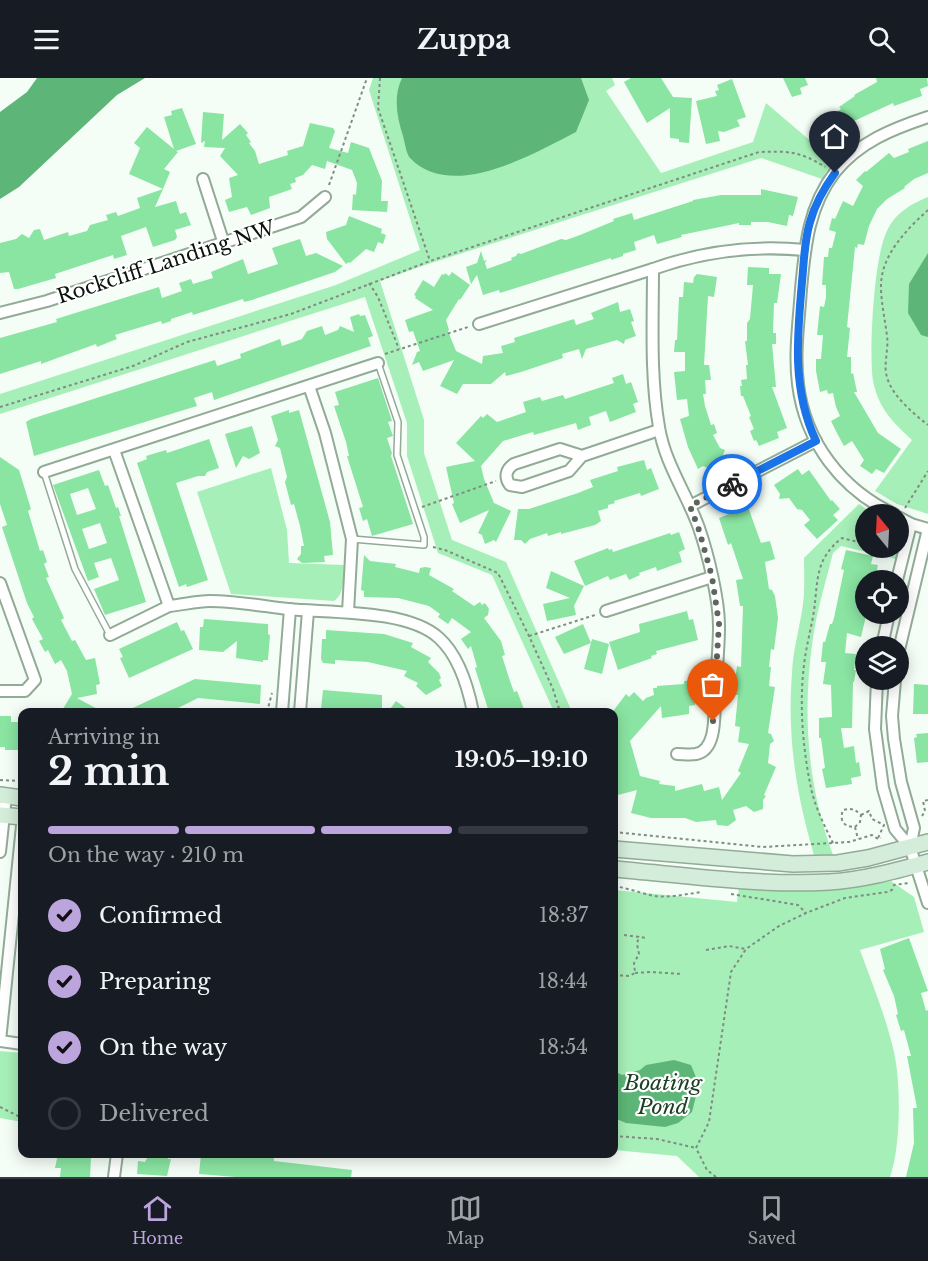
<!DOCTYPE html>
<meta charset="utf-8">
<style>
:root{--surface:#171b24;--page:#20242c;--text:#f1f3f6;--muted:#9ea1a6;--line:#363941;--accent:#bca5dc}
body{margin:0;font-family:"Libre Baskerville",serif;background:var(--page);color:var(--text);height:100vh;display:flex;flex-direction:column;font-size:22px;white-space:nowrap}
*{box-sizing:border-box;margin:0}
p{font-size:20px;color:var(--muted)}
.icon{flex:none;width:33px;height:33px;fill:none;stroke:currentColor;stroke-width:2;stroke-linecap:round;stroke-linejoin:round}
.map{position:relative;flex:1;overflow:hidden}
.drawer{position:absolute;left:18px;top:630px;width:600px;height:450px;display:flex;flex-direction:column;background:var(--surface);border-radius:12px;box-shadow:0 3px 15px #0003}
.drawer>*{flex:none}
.needle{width:39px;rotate:342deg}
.fabs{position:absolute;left:855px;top:426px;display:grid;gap:12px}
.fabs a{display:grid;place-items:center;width:54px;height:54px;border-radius:50%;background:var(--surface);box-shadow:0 3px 15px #0003;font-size:30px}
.pin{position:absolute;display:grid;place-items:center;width:51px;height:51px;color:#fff;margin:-62px -26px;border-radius:50% 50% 50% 0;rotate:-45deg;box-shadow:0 0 6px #0007}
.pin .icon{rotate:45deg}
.courier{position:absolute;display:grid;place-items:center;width:60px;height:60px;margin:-30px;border:4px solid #1a73e8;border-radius:50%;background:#fff;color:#222;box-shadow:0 2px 8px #0007}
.head em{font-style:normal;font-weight:800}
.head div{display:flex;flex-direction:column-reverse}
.head{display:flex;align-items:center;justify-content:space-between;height:102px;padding:0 30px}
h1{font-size:39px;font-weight:800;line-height:45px}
.bar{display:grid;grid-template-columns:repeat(4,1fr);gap:9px 6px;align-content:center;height:72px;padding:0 30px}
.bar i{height:8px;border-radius:4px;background:var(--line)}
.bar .active{background:var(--accent)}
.bar p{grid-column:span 4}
ol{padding:0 30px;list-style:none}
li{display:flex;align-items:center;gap:18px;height:66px}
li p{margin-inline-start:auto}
li .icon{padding:6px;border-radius:50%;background:var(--accent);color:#111;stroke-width:4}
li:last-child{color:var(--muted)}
li i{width:33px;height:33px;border:3px solid var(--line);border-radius:50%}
header{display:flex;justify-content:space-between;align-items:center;height:78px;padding:0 30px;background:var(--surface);font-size:27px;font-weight:800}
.menu{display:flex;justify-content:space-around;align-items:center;height:84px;border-top:2px solid var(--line);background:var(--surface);font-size:16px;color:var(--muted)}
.menu a{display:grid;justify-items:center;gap:3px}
.menu .active{color:var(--accent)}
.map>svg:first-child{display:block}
.green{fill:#a7efb8}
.water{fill:#5db677}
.building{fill:#8ae4a2;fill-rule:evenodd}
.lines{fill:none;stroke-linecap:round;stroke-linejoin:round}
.lane-casing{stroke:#92ab97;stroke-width:8}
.street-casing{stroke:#92ab97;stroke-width:14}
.secondary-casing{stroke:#92ab97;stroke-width:18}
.path{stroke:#818b83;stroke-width:2;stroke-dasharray:3 3;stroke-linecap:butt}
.lane{stroke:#fff;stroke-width:5}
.street{stroke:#fff;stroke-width:10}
.secondary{stroke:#d4ecda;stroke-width:15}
.done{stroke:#5c655e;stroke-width:6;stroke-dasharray:0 10.8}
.route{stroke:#1a73e8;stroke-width:8}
.labels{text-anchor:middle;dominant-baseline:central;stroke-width:4.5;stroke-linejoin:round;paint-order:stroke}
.street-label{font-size:20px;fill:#0a130c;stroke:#fff}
.water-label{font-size:21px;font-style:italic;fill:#1b4026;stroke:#fff}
</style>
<header><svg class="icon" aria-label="menu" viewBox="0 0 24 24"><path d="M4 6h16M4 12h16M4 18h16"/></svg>Zuppa<svg class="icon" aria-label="search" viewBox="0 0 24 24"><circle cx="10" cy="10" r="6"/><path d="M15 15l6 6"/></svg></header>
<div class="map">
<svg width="928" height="1099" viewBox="0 0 928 1099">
<rect width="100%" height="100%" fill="#f4fef6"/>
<g class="green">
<path d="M373 0H612L615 7 606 13 661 95 753 64 766 25 833 82 822 101 761 80 425 187 380 203 424 342V375L452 462 506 484 572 634H554L492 497 438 475 407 378V345L365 219 0 336V316L336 207 420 172 369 12Z"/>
<path d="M928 119V436L897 426 875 413 912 362C900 351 887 339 880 324 876 316 872 302 872 293 870 262 874 179 887 153 895 135 911 126 928 119Z"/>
<path d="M271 390 287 452 289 485 344 487C343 500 345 516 334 523L231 516 197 414Z"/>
<path d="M859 426 873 436H866V470H898L899 454 901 461 896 481 841 468 833 475C826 503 817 532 813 560 802 633 807 707 833 777H814C796 715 787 660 792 595 793 571 800 549 803 526 805 511 804 495 804 480Z"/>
<path d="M891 803 914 819 924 854 860 872C872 905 886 939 894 974 901 1005 901 1069 890 1099H699L677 1078 614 1072V812L737 824 739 809 800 813 844 810Z"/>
<path d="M0 973 22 975V1044L0 1040Z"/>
</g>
<g class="water">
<path d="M37 0H145L117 17 19 109 0 121V34L27 14Z"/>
<path d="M402 0H581L589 22 576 54C535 75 452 124 410 80 406 75 405 65 403 58 397 39 393 19 402 0Z"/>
<path d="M928 175V259L921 257 908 235 909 206Z"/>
<path d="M674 982 691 987 698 1004 696 1018 692 1034 678 1045 665 1049 626 1045 614 1040V993L622 997 640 992 646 987Z"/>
</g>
<g class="building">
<path d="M631 0H661L673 19 692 20 689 65 679 64V61L670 60V30L647 45 624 4Z"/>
<path d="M783 0H805L808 7 800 10 802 16 792 19Z"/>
<path d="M876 0H927L928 8 920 11 922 18 894 28 893 25 854 43 855 45 835 58 826 43 834 38 833 37 841 31 839 29 855 18 854 17 877 4Z"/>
<path d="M732 1 746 39 737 42 740 48 724 54 718 53 720 63 706 66 696 23 717 18 715 13 719 12 717 7Z"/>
<path d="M182 30 196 66 176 73 178 74 164 91 170 94 163 111 129 96 140 70 134 65 147 49 174 71 164 39 172 37 171 33Z"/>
<path d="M203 34 224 36 222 62 240 46 248 55 246 57 251 64 249 65 255 73 259 86 288 77 287 73 303 68 310 45 333 50 335 53 329 70 348 75 351 64 369 70 382 103 381 123H388L387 134 352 132 353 116 356 117 357 105 352 92 327 83 325 91 312 87 303 97 295 100 296 104 290 106 292 111 269 119 270 130 251 137 247 129 229 134 225 122 232 119 229 100 238 97 220 78 225 70 204 69 205 63 201 65Z"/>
<path d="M928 63V95L914 101 904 109 905 110 887 121 877 131 869 148 864 167 858 166 857 170 855 169 847 249 850 250 847 279H851V296L853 295 857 314H854L878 355 901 371 884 395 876 391 872 396 860 388 864 382 852 363 844 368 838 357 831 343 840 338 836 329 833 315 828 316 827 312 820 314 816 293V281H821L823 257H817L820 228 824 229 826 219V207H822L824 179H828L829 170H832L836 154 829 152 832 140 835 141 843 123 853 128 863 108 856 102 865 93 866 94 889 75 894 80 909 74 908 71Z"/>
<path d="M163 111 155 129 176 123 180 136 186 134 191 147 175 152 177 159 175 162 153 169 146 149 121 158 127 177 114 181 113 177 55 196 56 200 18 211H14L9 194 0 195V165L16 161 22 156 29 160 34 152 40 151 44 162 68 154 69 158 87 153 90 147 108 142 106 137 116 134 118 138 140 130 137 120Z"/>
<path d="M761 111 798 119 793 138 789 137 787 148 768 144H751V147H739V145L681 157 682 159 657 166 654 157 634 164 636 172 623 176V178L611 182V180L500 215 499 212 483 217 477 197 471 206 466 189 477 185 481 173 484 183 487 182 485 185 487 191 512 182 511 180 516 178 518 175 521 176 561 161 566 162 580 157 614 143 613 141 632 135 634 142 693 123V122L721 117H761Z"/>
<path d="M349 138 382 151 381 155 386 157 383 166 378 164 374 174 366 171 350 185 349 184 346 186 327 161 326 154 346 147Z"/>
<path d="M300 161 306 178 316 175 343 188 335 194 252 222 244 224 243 221 193 237 192 234 171 241V243L162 246 161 243 115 257 117 261 97 269 96 266 41 286V283L0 296V260L57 244 56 241 159 209 162 220 182 213 179 205 191 201 193 206 213 200 211 194 243 181 248 196 278 186 272 170Z"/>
<path d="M748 189 769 190V196H781L777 225H774L773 255H776V266H772L776 309H772L787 350 777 354 779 360 759 368 756 362 754 363 750 353 754 351 749 339 751 338 743 318H741L740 308H742L741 302 747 301 746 287H748L745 263H747V245L750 241 753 207H747Z"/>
<path d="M452 194 470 207 460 222 459 221 446 242 449 252 448 253 456 273 482 286 483 278 503 275 501 268 515 264 514 260 574 241 576 247 594 241 591 235 618 224 620 234 630 231 634 243 631 244 636 258 625 262 624 266 617 262 586 271 582 281 579 271 562 276 563 280 521 294 506 298 505 294 491 306H463L457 316 440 308 454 282 423 293 419 284 412 287 417 274 420 273 413 253 409 254 405 242 433 232 415 220 416 218 414 217 423 202 434 209 442 196 444 197 445 195 449 198Z"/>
<path d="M697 196 717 199 714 219 708 218 704 287H709L711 302H705L706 316H703L705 328 711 347 714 346 717 355 713 357 720 370 725 372 723 377 726 383 724 388 713 392 703 388 698 391 688 369 680 341 689 338 687 321 677 322 674 294 685 293V274H674L675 262H677L679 219H683L684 204 693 205 694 199Z"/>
<path d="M359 236 360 238 365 237 373 258 368 260 371 268 214 322 212 314 194 320 197 328 34 378 26 344 31 341 215 282 217 288 241 280 240 276 280 261 282 268 302 261 307 253 322 248 325 257 338 252 340 248 354 254 350 239Z"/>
<path d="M623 296 626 306 631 304 638 324 633 326 636 334 610 344 606 333 589 339 591 347 578 352 576 345 534 357 533 354 503 363 481 388 484 401 494 425 511 433 496 464 494 462 485 466 482 457 478 455 489 432 460 445 452 426 454 425 446 389 475 383 456 365 481 338 483 340 487 336 497 344 526 334 523 324 540 319 542 323 563 317 565 321 614 305 612 300Z"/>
<path d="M378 300 392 343 388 344 393 358 387 360 392 375 391 378 413 446 372 458 367 441 363 443 359 430 363 429 347 378H349L346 364 334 328 339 327 335 314Z"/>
<path d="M289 332V335L299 332 330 444 333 477 324 478 325 484 302 485 297 481 301 476V468H304L300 448 294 426 291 427 285 404 287 399 280 370 275 368 278 362 271 338Z"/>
<path d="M252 348 260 375 249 381 243 378 236 390 225 356Z"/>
<path d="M209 361 219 390 207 394 205 398H198L176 405 208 502 187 509 186 506 179 509 137 385 147 381 146 378 166 372 167 375Z"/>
<path d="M0 379 19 392 31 431 28 433 40 473 43 472 47 484 44 486 49 499 46 500 64 540 61 542 72 563 75 562 86 582 95 580 100 606 96 607 97 616 77 620 103 634H61L72 616 67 593 61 582 55 586 48 572 45 574 39 563 43 561 32 541 34 539 27 525 2 449 7 447 0 426Z"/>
<path d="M644 382 647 392 651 390 659 411 641 418 640 415 614 423 615 425 608 427V430L598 433 601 443 595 447 561 456V454L548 458 547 455 530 461 525 466 521 462H514L518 431H529L578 415 593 409 590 402 618 393 617 389Z"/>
<path d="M798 391 802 397 809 392 831 423 832 422 840 431 833 437 838 442 817 461 804 447 810 442 802 432 797 431 789 420 779 421 780 416 774 407Z"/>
<path d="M99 392 105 408 108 407 116 430 118 429 121 438H119L146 524 105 537 94 511 119 502 111 480 94 485 99 499 88 503 53 407ZM88 410 96 431 77 437 70 416ZM100 445 107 465 89 471 82 451Z"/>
<path d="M743 422 747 430 748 429 761 465 770 463 775 481 765 484 769 511 772 512 775 518 778 540 774 572 771 571 769 589H771L769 608 775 609 768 655 771 656 774 663 770 666 768 685 776 689 764 717 766 718 763 722V731L754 734 746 728 733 732 736 742 728 748 717 747 716 742 696 744 685 740H651L631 735 637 712 614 718V632L626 616 629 619 634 614 643 623 646 620 654 617 653 610H657V608L684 606V603L695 602V627L689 628V636L662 640 661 628 630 663 640 698 660 703 659 706 675 708V713L702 706 704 713 719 709 722 722 741 695 738 693 749 666 738 664 740 649 735 648 738 617H733L737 588 741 589 742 559 743 528H740L736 502 743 501 731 465 728 467 719 440 729 436 727 430Z"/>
<path d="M679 454 685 471 679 474 682 484 657 493 656 489 639 495 640 497 629 502 626 496 610 502 608 498 585 508 574 483 608 470 609 472 612 471 613 474 670 455 671 457Z"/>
<path d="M846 472 873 478 871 486 878 487 875 502H866V538L861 559 847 555 845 575 856 576 854 592H856L854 604H853L852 650H841L844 670 854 668 856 685 859 684 861 698 851 700 852 706 826 710 822 691 825 690 821 660H819V640L832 639 831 607 823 606 826 584H821L823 564H825L830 546H832L834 540 844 492 841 491Z"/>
<path d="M364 477 370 483 396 486 395 489 419 495 420 490 425 489 431 490 429 497 454 511 452 513 474 528 480 524 482 527 485 525 489 531 488 537 484 540 501 563 505 577 502 578 510 603 514 614 517 613 519 618 525 634H489L475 590 477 589 471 568 468 571 461 561 471 554 452 540 448 546 438 539 440 536 429 528 398 520 364 519V513L361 512Z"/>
<path d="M551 493 584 508 574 528 576 537 547 543 543 526 570 520 546 510Z"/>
<path d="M687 533 689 542 693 541 698 562 656 573 657 576 651 578 652 580 618 592 609 564 640 554 639 546Z"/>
<path d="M204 541 268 546V556L270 557 268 582H263V584L236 580 237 563 223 574 199 572 200 549H203Z"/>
<path d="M177 544 181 553 184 552 193 571 129 600 120 580 123 579 119 571Z"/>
<path d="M583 546 591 565 564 576 555 559Z"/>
<path d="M326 552 384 556 413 565 411 569 431 580 428 584 439 595 441 600 439 602 442 608 426 617 416 608 418 605 404 598 407 593 368 584 335 582V586L323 585 321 581 322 561H326Z"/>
<path d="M592 561 609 566 602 596 584 591Z"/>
<path d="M195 601 261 607 260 626 198 620 170 634H124Z"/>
<path d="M914 606 928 607V636H913Z"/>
<path d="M323 612 382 617V634H349L321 631Z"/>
<path d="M396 623 411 634H388Z"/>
<path d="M0 638H11V644H22V672H5V669H0Z"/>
<path d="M928 655V684L917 685 914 660 917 659 916 656Z"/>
<path d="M909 860 928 913 921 915 926 933 928 932V1099H906L914 1065 913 1030H917L907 978H911L904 952 901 953 896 937 898 936 894 918 883 892 885 891 880 871Z"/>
<path d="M58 1076H82V1080H91L90 1099H60L61 1090H55Z"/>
<path d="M149 1076H168V1081H171L167 1098 137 1096 138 1083 145 1084Z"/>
<path d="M201 1076 274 1079V1083L352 1092 351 1099H236L199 1096Z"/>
</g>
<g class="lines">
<g class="lane-casing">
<g id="lane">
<path d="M44 394 75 491 110 557"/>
<path d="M352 461 424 467V459L397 377 398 344 378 285"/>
</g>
</g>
<g class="street-casing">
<g id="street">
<path d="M203 101 224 166"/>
<path d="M0 235 47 223 301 139 325 119"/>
<path d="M479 246 653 191"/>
<path d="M309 308 325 355 352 461 348 534"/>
<path d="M114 372 169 528C182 527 196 523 210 523 235 523 262 528 288 531 329 535 408 531 439 560 459 578 468 609 473 634"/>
<path d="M582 378 560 371 514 386C506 391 504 399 510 407L522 409 569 393 582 378 659 352"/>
<path d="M44 394 378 285"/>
<path d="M690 428 816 363"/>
<path d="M894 436C842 412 805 364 798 306 794 275 799 242 801 211 805 169 808 129 835 94 859 64 892 51 928 39"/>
<path d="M898 439 911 446 928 451"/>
<path d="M897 502 911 446"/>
<path d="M0 505 35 602 25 613H0"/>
<path d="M606 533 712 499"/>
<path d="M110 557 169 528"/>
<path d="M882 568 889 536"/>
<path d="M898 576 928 451"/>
<path d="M877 602 875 651 883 710 895 751 910 769 928 825"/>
<path d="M895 602 892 638 894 661 901 704 914 750 910 769"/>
<path d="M282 634 290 531"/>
<path d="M300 634 308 533"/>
<path d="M677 676C683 676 690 677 696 676 717 672 714 637 715 621 716 597 719 572 719 548 719 521 708 476 699 450 687 416 665 386 659 349 650 297 653 244 653 191 703 173 752 167 805 172"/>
<path d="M0 774 6 718"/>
<path d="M0 963 22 748"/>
<path d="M0 963 22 966"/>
<path d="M114 1099 117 1076"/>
</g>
</g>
<g class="secondary-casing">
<g id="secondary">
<path d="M0 717 22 720"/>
<path d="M0 737 22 739"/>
<path d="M614 771 793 786 838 785 868 780 928 764"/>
<path d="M614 791C683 797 760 808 829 804 863 802 895 793 928 784"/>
</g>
</g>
<g class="path">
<path d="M380 0 378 30 430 183"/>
<path d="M329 107 367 0"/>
<path d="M928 132C907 151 881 177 881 208 881 225 885 241 887 258 889 271 883 287 887 299 892 318 913 335 928 347"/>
<path d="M369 205 378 219 399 271"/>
<path d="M385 276 468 249"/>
<path d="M0 329 133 288 187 264 291 236 430 183 759 74C788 73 800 73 825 89"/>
<path d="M422 429 496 403"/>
<path d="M905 430 928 393"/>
<path d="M433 469 445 472 498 495 529 558 553 611 560 634"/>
<path d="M529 558 595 537"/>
<path d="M267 634 272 615"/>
<path d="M0 702 22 703"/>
<path d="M861 737 869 733 872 741 884 747 878 760"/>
<path d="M922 738 925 733 923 723 928 722"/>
<path d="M855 749 860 744 861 737C855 731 851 730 843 732 839 743 844 749 855 749L858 761"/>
<path d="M614 754 763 769 849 764 872 757 878 761 881 760"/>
<path d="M833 765C825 749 815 729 811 710 803 672 799 627 804 587 806 569 811 551 814 533 818 502 815 481 842 460L866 466"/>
<path d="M614 808C626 810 638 814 650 817 667 821 685 816 702 814"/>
<path d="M731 816 798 827 806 835"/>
<path d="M624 857 647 860"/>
<path d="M706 872 729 868 746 871"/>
<path d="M635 895 650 894 683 896"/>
<path d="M614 897 629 898 635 895 634 885 639 876 637 866 639 858"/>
<path d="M0 1029 22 1040"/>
<path d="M614 1058 657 1061 696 1070"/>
<path d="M716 1099 707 1092 696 1070 709 1044 731 894 746 871 779 848 806 835 845 820 887 814 892 812 894 807 909 805"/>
</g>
<use href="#lane" class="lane"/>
<use href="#street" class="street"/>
<use href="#secondary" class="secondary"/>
</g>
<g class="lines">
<path class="done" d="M713 643 719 546 712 499 699 452 690 428 732 406"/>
<path class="route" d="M732 406 816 363C792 312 797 259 802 204 804 184 804 164 810 144 815 126 824 110 835 95"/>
</g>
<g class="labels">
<g class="street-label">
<text transform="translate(166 184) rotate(-18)">Rockcliff Landing NW</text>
</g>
<g class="water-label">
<text x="663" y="1005">Boating<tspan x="663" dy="24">Pond</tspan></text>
</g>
</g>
</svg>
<div class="fabs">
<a><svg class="needle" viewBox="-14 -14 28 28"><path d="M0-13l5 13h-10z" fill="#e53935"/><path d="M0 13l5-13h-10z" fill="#9ea1a6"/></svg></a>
<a><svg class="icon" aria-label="locate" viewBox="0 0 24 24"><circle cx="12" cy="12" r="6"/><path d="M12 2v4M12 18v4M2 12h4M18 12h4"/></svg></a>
<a><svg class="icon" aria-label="layers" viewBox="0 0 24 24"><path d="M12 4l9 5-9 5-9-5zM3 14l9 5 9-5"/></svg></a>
</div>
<div class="pin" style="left:713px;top:643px;background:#ea580c"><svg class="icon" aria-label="bag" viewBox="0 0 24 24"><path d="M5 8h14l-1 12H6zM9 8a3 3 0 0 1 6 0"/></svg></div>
<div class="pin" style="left:835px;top:95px;background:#1f2937"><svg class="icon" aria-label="home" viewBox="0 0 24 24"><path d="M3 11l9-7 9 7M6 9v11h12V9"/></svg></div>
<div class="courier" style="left:732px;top:406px"><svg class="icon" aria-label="bike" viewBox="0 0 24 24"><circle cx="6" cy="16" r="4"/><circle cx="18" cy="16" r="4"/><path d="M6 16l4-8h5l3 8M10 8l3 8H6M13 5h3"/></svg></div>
<section class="drawer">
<div class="head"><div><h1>2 min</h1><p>Arriving in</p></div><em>19:05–19:10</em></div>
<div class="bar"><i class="active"></i><i class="active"></i><i class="active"></i><i></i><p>On the way · 210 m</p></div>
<ol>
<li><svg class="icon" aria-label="check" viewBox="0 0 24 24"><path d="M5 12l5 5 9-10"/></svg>Confirmed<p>18:37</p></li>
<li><svg class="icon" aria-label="check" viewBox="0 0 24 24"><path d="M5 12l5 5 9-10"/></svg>Preparing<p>18:44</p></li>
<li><svg class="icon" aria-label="check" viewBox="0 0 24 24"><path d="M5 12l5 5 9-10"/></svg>On the way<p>18:54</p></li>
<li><i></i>Delivered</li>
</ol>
</section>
</div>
<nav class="menu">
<a class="active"><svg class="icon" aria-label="home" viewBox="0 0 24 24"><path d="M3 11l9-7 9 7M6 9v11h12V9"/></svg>Home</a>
<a><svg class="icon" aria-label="map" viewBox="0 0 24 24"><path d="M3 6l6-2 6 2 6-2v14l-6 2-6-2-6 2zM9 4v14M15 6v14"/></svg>Map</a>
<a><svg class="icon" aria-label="saved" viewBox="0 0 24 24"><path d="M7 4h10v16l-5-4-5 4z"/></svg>Saved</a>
</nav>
